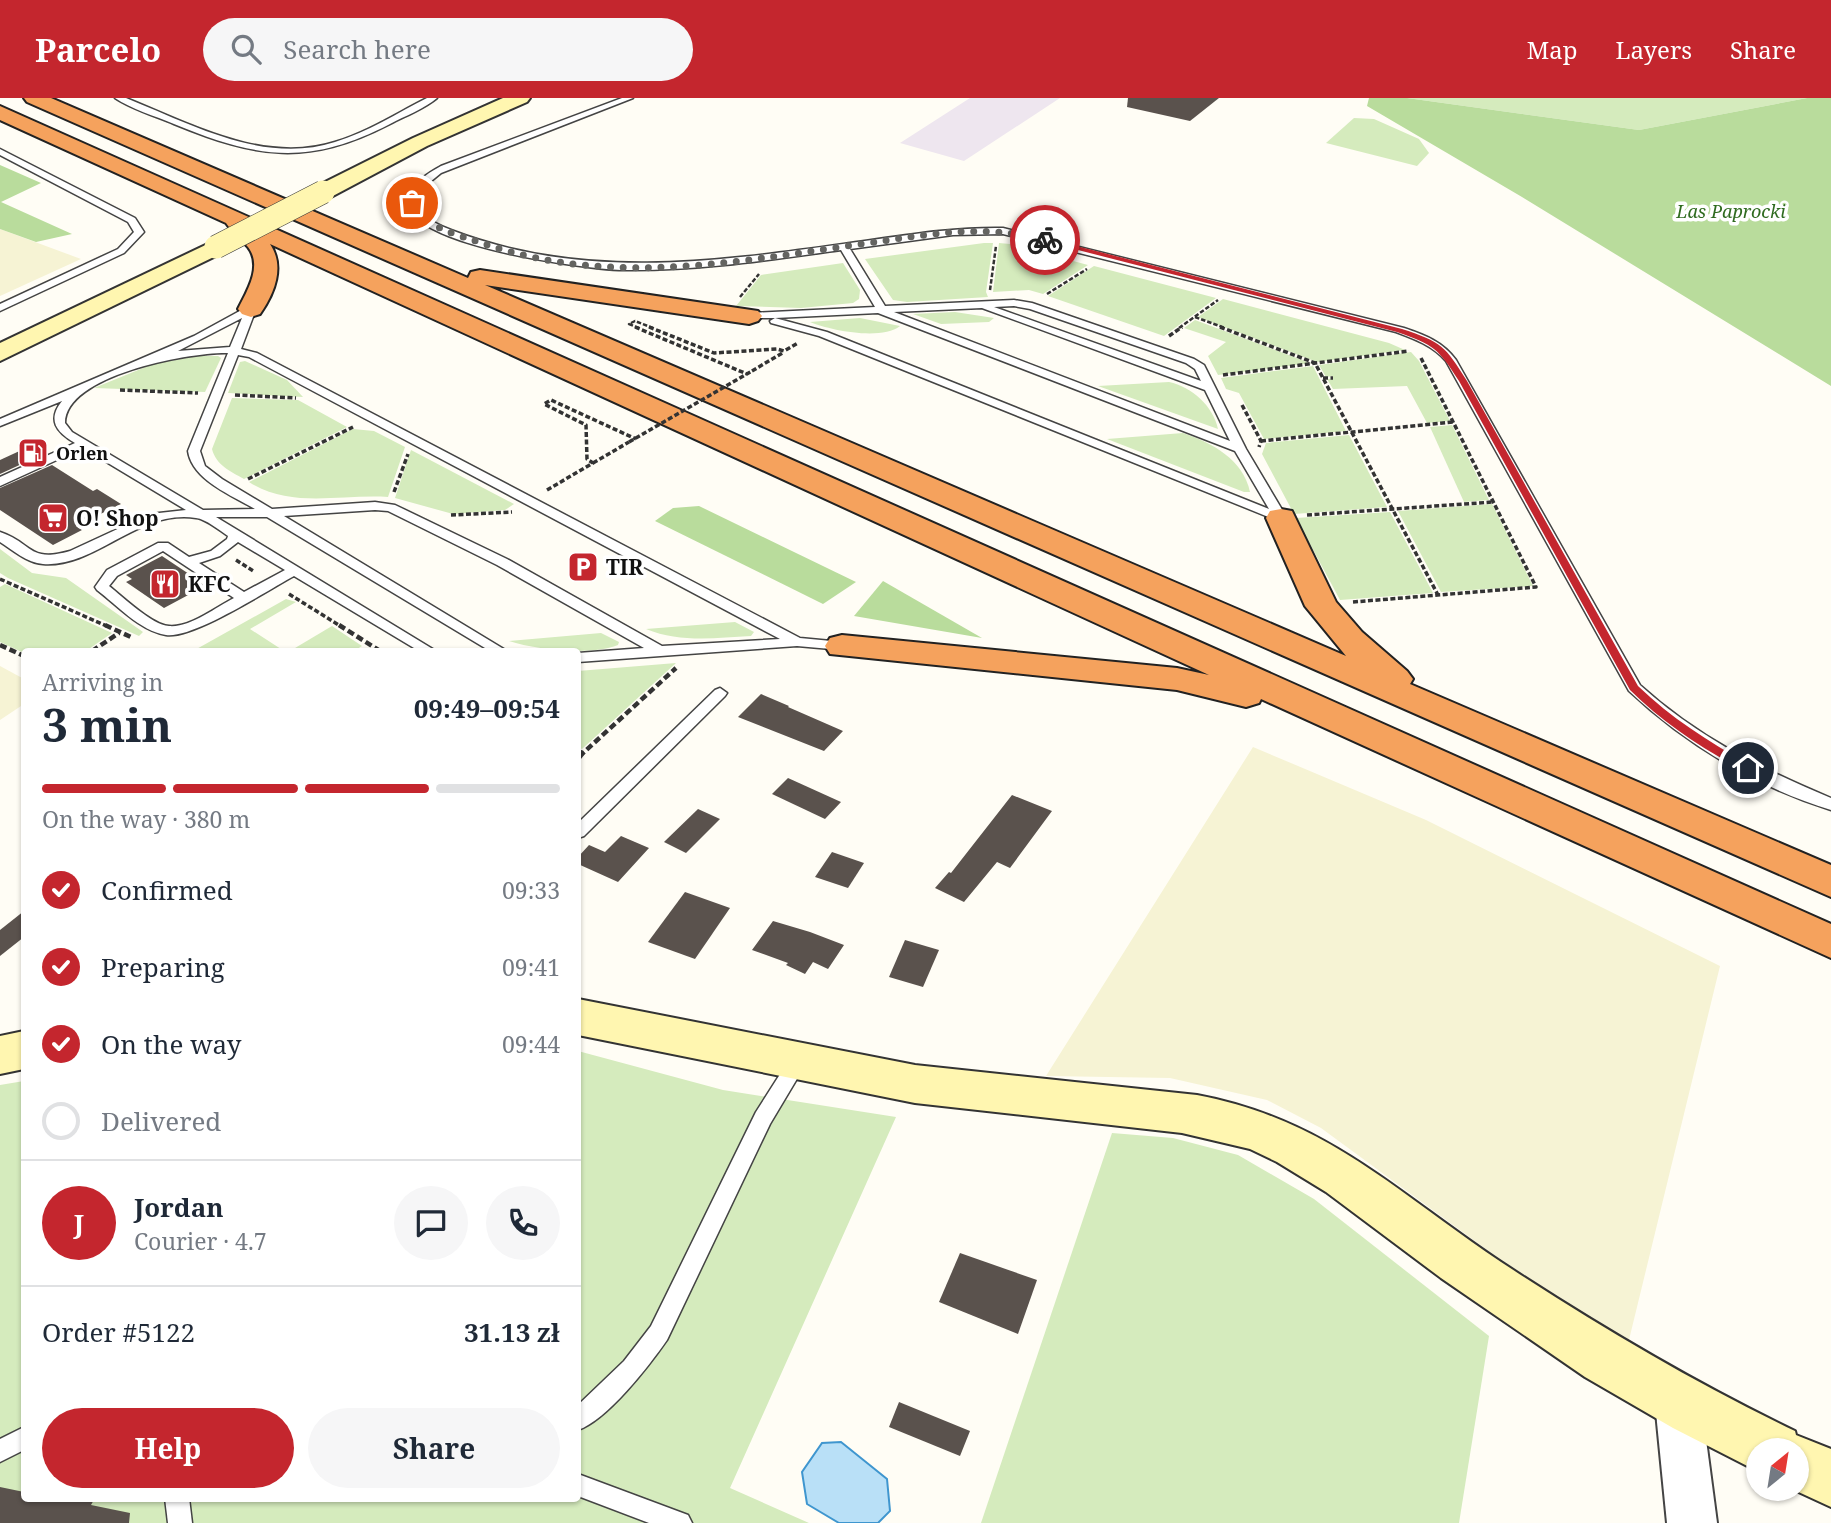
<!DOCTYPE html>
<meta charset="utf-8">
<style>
:root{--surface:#fff;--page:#f6f6f7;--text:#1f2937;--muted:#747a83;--line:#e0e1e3;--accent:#c4262e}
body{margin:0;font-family:"Noto Serif",serif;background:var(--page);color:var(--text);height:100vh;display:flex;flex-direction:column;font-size:26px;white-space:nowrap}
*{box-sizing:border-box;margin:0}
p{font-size:23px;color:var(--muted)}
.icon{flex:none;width:38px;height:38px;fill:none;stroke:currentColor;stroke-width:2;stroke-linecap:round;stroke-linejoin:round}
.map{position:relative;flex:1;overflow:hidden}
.details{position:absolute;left:21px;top:550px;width:560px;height:854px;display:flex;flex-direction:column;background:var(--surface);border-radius:7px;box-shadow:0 2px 5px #0004}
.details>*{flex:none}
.needle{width:46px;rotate:30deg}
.tools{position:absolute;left:1746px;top:1340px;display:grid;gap:14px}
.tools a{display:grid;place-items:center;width:63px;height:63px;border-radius:50%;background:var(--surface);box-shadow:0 2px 5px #0004;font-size:35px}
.pin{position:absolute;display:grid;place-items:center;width:60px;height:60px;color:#fff;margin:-30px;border:4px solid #fff;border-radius:50%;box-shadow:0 2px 7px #0007}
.courier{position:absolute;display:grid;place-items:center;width:70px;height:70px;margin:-35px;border:5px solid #c4262e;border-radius:50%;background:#fff;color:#222;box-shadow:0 2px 9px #0007}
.head em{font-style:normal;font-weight:700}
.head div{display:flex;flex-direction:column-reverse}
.head{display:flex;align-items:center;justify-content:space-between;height:119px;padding:0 21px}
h1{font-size:46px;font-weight:700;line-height:52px}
.bar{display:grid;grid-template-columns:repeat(4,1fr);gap:10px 7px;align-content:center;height:84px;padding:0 21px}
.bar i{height:9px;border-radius:5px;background:var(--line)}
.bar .selected{background:var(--accent)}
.bar p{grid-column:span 4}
.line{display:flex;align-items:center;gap:18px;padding:0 21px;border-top:2px solid var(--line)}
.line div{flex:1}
.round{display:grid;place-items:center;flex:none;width:74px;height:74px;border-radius:37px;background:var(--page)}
ol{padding:0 21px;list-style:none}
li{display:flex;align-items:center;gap:21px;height:77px}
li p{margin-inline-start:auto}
li .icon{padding:7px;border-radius:50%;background:var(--accent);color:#fff;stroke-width:4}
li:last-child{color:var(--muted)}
li i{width:38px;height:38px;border:4px solid var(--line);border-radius:50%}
.primary-button{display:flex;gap:14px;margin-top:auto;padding:14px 21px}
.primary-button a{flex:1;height:80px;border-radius:42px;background:var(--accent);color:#fff;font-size:28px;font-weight:700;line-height:80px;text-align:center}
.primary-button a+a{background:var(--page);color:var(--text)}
header{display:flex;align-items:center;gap:42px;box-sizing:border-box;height:98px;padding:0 35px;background:var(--accent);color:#fff}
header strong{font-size:33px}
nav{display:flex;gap:38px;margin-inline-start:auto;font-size:24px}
.search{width:490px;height:63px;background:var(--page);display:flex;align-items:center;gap:18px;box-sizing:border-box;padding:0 24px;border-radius:38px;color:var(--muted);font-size:26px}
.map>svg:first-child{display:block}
.industrial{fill:#eee6ef}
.farmland{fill:#f6f3d4}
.green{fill:#d5ebbd}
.forest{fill:#b9dc9c}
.water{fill:#b9e0f7;stroke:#3f96cf;stroke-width:2}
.building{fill:#5a524d}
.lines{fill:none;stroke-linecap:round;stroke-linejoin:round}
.lane-casing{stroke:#444;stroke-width:3}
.street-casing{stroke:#444;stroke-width:4}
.secondary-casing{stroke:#333;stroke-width:4}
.highway-casing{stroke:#222;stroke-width:4}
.path-far2{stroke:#333;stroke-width:2.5;stroke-dasharray:4.5 2;stroke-linecap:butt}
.path-far1{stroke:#333;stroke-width:3.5;stroke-dasharray:5 2.5;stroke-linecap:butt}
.path{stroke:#333;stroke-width:4.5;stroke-dasharray:7 3.5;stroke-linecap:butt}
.lane{fill:#fff;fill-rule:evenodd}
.street{fill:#fff;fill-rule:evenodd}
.secondary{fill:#fff6b0;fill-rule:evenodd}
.highway{fill:#f5a25d;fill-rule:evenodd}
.secondary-bridge-casing{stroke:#333;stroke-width:24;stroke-linecap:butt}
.path-bridge{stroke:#333;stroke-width:3.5;stroke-dasharray:5 2.5;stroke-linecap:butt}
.secondary-bridge{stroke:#fff6b0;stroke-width:23}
.route{fill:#c4262e}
.done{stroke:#646461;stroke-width:7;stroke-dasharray:0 12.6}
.labels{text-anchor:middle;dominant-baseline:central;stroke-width:7;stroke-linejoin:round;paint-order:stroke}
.far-park-label{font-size:18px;font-style:italic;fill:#2f6b1f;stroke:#fff}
.far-poi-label{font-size:18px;font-weight:bold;fill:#111;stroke:#fff;text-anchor:start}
.poi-label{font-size:21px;font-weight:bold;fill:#111;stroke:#fff;text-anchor:start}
</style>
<header>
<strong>Parcelo</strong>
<div class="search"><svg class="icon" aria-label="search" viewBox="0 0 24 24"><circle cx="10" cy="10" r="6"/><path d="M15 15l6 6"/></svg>Search here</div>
<nav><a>Map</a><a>Layers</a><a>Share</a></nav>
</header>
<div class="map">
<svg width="1831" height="1425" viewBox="0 0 1831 1425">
<rect width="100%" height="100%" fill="#fffdf5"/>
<path class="industrial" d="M970 0H1060L964 63 900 45Z"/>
<g class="farmland">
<path d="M0 131 81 161 0 198Z"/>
<path d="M0 568 24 581V606L0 622Z"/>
<path d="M1253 649 1426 722 1720 868 1628 1246 1517 1174 1321 1030 1267 1002 1170 980 1046 978Z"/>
</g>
<g class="green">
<path d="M1407 0H1807L1639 32Z"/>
<path d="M1354 20 1374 21 1419 41 1429 55 1417 68 1326 45Z"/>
<path d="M984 145H993L986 194 988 199 907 204 893 202 865 161Z"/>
<path d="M999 145 1010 146 1088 167 1043 196 1029 192 993 194Z"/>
<path d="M843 165 860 192 859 201 853 205 801 210 736 208 761 177Z"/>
<path d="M1094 168 1216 200 1164 238 1048 198Z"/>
<path d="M1223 201 1389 245 1405 252 1317 264 1198 219Z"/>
<path d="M955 214 994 220 989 224 941 226 913 216Z"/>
<path d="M860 220 900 228C881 243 829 232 810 224Z"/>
<path d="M1195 222 1310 265 1218 277 1208 258 1226 244 1184 230Z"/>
<path d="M1411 254 1419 263 1450 323 1427 325 1407 288 1333 291 1327 281H1333V278L1326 279 1319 267Z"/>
<path d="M198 258H218L221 260 205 294 94 290 153 266Z"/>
<path d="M245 263 287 282 303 299 228 295 240 264Z"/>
<path d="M1313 268 1346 333 1264 341 1239 295 1226 291 1221 280Z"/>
<path d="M1169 284C1192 289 1213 308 1218 331L1098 288Z"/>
<path d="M232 300 298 302 347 329 244 381C230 373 216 367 212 351Z"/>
<path d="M1452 327 1489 402 1464 404 1430 329Z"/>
<path d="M353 331 374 333 405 349 388 399C340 396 291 411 249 384Z"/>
<path d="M1183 335C1212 345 1243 361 1250 394H1244L1107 341Z"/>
<path d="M1349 337 1387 409 1294 416 1262 356 1266 345Z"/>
<path d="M411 352 514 406 505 412 453 416 395 400Z"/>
<path d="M1492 406 1533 488 1441 494 1398 413Z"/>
<path d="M1390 414 1433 495 1340 502 1296 420Z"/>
<path d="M0 451 32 475 66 480 143 534 139 538 8 480 0 475Z"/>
<path d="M5 486 112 535 86 553 24 555 0 544V489Z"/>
<path d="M286 501 296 504 250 531 284 553H193Z"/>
<path d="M735 524 754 534 751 538C715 540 680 545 646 531Z"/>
<path d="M332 528 362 548 354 553H290Z"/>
<path d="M601 535 619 544 618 547C590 558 537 552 509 543Z"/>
<path d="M676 565 582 651 578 649V573Z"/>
<path d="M578 953 723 992 896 1019 730 1390 809 1425H0V987L24 983V1400H578Z"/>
<path d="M1112 1035 1173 1040 1238 1057 1314 1101 1489 1238 1459 1425H981Z"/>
</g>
<g class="forest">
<path d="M1369 0H1407L1639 32 1807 0H1831V288L1522 99 1367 8Z"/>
<path d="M0 67 41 85 1 104 72 136 36 144 0 131Z"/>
<path d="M699 408 856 484 823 506 655 423 673 410Z"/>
<path d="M883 483 982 540 854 518Z"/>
</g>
<path class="water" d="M841 1344 887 1381 890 1413 878 1425H839L807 1406 802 1374 822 1345Z"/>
<g class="building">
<path d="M1128 0H1219L1190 23 1127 9Z"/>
<path d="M26 350 39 358 0 376V362Z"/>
<path d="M52 367 93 393 97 391 121 406 76 428 82 432 53 447 0 412V390Z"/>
<path d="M162 458 192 478 205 488 164 510 126 484 132 481 126 477Z"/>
<path d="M761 596 789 608 788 609 843 633 824 653 738 619Z"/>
<path d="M788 680 841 704 825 721 772 696Z"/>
<path d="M1012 697 1052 713 1010 770 997 764 964 804 935 790 949 774 951 775Z"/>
<path d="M698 711 720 721 686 755 664 744Z"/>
<path d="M621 738 649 750 618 784 578 766V759L589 747 605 754Z"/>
<path d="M832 754 864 765 848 790 815 779Z"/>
<path d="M685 794 730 810 695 861 648 844Z"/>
<path d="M24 813V839L0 858V832Z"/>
<path d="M773 823 810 834 844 847 828 871 813 864 805 876 786 867 788 865 752 852Z"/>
<path d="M905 842 939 852 923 889 889 879Z"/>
<path d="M960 1155 1037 1182 1018 1236 939 1204Z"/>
<path d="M899 1304 970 1333 960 1358 889 1329Z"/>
<path d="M0 1389 24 1394V1400H95L91 1407 130 1415 129 1425H0Z"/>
</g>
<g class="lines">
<g class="lane-casing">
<g id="lane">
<path d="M115 0H126C191 26 264 67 335 44 368 34 397 15 427 0H437C424 11 405 18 390 26 307 69 257 60 174 26 155 18 131 11 115 0Z"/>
<path d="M622 0H633L441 75 419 93C410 114 435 126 451 132 584 183 714 164 850 145 901 138 951 129 1003 130L1404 230C1425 237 1443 244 1456 262L1640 587C1696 638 1761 671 1831 700V712C1758 690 1684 645 1629 593L1446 263C1433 248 1415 241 1396 234L1003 136 953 137 850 151 885 208 1014 202 1032 205 1194 261 1204 267 1246 351 1287 420 1281 424 819 238 771 225 770 223 775 220H745L744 218 749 215 875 209 841 152C769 162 697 173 624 172 587 172 314 137 441 68ZM1014 208 1030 211 1186 265 1195 271 1201 283 994 209ZM982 210 1205 292 1230 343 894 214ZM878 215 1235 353 1269 411 827 234 775 220Z"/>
<path d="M0 51 135 120 144 134 124 155 0 213V206L118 151 134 134 128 124 0 57Z"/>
<path d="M247 209 256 211 241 251 257 255 800 540 842 544 849 548 842 552 797 548 578 564V555L644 550 497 467 388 413 375 412 284 418 507 553H490L267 419H216L436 553H419L294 478C268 492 193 541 166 537 140 533 117 507 97 492L95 489 107 472 158 445H168L189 459 211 453 227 441 228 438C219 432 206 421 196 420 138 411 96 470 43 466 27 465 13 452 0 444V434C33 445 28 465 70 453L150 416 186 412 83 350 0 388V379L75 345C56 334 47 322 62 303L0 328V321L194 238ZM242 220 230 249 178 253ZM228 255 188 353C192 382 233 398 255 411L203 412 72 334 65 325C65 277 190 254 228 255ZM238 257 249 259 780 541 662 548 507 461 395 407 375 404 272 411 222 381 205 368 200 353ZM238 444 285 472 244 494 199 465 220 458ZM163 453 234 500C216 509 190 530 169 528 152 527 123 499 109 488L117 478Z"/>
<path d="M720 590 727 595 725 598 584 738 578 740V725L715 592Z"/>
<path d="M798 956 805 959 807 964 770 1026 667 1242C649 1268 607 1322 578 1332V1307L624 1263 651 1228 756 1014 791 959Z"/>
<path d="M24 1329V1352L0 1364V1341Z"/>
<path d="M578 1376 688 1417 692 1425H649L578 1398Z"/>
<path d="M165 1400H189L192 1425H168Z"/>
</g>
</g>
<g class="street-casing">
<path id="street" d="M1678 1281 1694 1288 1701 1304 1717 1425H1667L1655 1304 1662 1288Z"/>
</g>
<g class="secondary-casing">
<g id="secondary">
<path d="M503 0H530L527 4 427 48 331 99H315L312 94 315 89 413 40Z"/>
<path d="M216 142 224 144 228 149 224 154 0 263V245Z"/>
<path d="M578 901 915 967 1197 997C1326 1021 1396 1094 1501 1164 1597 1227 1691 1283 1795 1333L1796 1337 1831 1351V1409L1792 1391H1797V1353H1759V1374L1673 1330 1585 1279 1441 1180 1326 1094 1277 1064 1250 1051 1182 1035 915 1005 578 937Z"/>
<path d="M24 933V971L0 976V938Z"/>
</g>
</g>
<g class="highway-casing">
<g id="highway">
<path d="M24 0H51L468 180 471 174 480 172 758 213 762 218 758 223 749 226 485 187 1346 558 1305 508 1266 420 1270 413 1281 411 1292 413 1336 504 1362 534 1407 573 1413 581 1410 586 1831 767V799L27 4Z"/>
<path d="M0 8 1831 826V860L1261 601 1259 605 1246 609 1177 592 830 556 825 548 830 540 842 537 1177 570 1209 577 270 146C285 168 275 195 260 216L251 219 242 216 238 211C247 193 263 168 248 149 241 141 232 134 226 125L0 22Z"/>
</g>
</g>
<g class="path-far2">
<path d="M990 192 996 148"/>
<path d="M1047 196 1087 171"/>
<path d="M740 199 759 176"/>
<path d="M1195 219 1225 230"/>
<path d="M639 230 629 226 635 223 653 230"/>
<path d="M1179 230 1218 202"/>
</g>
<g class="path-far1">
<path d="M635 229 747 276"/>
<path d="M649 229 714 255 777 251 784 253 798 245"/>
<path d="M1220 229 1315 265 1438 497"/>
<path d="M1169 238 1182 229"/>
<path d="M752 273 784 254"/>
<path d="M1223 277 1409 253"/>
<path d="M1323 280H1333"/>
<path d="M120 292 198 295"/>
<path d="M235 297 296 300"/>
<path d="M1242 307 1261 343 1259 349"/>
<path d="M1261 343 1453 324"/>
<path d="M593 365 629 344"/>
<path d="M248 381 353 329"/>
<path d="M547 392 593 365 587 361 586 327 544 306 551 302 636 341"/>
<path d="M394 394 408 356"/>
<path d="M451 417 512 414"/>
<path d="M1307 417 1493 404"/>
<path d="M236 462 255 474"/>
<path d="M0 481 109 529"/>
<path d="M289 496 342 529"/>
<path d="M1353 504 1536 489 1421 260"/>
</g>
<g class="path">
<path d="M105 527 133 540"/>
<path d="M339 527 380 553"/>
<path d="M0 547 24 558"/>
<path d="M92 553 119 535"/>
<path d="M578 653 583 655 676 570"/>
<path d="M578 661 583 655"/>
</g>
<use href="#lane" class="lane"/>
<use href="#street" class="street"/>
<use href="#secondary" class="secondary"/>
<use href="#highway" class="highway"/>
<g class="secondary-bridge-casing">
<path id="secondary-bridge" d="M216 149 323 94"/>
</g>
<path class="path-bridge" d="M629 344 752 273"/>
<use href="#secondary-bridge" class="secondary-bridge"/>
</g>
<path class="route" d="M1045 140 1402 231C1442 244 1445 248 1467 283L1638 588C1672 621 1710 644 1751 668V673H1744C1702 650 1664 626 1630 592L1459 283C1438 250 1434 247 1397 234L1043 143Z"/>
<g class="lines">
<path class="done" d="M412 105C422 127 451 135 473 142 604 190 728 165 861 146 927 137 979 125 1045 142"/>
</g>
<defs>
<g id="fuel-square" transform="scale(1.575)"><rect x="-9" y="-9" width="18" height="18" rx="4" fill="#c4262e" stroke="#fff"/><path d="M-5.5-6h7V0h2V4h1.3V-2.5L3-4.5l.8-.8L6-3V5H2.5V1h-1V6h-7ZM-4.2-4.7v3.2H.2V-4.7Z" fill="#fff"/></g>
<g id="supermarket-square" transform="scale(1.575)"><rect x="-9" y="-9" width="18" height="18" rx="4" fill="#c4262e" stroke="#fff"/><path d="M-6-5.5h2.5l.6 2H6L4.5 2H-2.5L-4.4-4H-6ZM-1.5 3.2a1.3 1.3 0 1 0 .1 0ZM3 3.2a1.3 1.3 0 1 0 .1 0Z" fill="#fff"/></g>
<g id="parking-square" transform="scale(1.575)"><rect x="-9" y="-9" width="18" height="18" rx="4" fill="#c4262e" stroke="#fff"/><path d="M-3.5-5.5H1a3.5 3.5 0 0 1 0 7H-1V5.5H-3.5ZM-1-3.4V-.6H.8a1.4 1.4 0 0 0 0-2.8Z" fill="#fff"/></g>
<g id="restaurant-square" transform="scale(1.575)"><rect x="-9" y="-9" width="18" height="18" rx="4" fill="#c4262e" stroke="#fff"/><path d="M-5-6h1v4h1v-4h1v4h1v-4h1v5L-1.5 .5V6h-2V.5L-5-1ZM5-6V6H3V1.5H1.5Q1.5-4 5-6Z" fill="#fff"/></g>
</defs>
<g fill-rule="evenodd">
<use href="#fuel-square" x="33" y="355"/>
<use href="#supermarket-square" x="53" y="420"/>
<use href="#parking-square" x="583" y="469"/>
<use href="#restaurant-square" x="165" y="486"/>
</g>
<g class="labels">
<g class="far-park-label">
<text x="1731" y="113">Las Paprocki</text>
</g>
<g class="far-poi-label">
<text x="56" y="355">Orlen</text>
</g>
<g class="poi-label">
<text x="76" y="420">O! Shop</text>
<text x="606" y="469">TIR</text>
<text x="188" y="486">KFC</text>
</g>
</g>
</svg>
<div class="tools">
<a><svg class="needle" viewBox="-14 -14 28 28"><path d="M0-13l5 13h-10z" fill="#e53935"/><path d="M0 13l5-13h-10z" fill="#747a83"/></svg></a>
</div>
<div class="pin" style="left:412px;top:105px;background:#ea580c"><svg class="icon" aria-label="bag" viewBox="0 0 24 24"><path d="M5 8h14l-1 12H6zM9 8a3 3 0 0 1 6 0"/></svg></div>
<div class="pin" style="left:1748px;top:670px;background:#1f2937"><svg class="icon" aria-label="home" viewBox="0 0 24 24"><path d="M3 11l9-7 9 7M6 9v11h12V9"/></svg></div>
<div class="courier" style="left:1045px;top:142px"><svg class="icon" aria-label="bike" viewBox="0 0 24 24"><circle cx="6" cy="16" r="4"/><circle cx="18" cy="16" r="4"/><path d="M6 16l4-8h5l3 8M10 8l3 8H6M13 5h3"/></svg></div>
<section class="details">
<div class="head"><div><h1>3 min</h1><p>Arriving in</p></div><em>09:49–09:54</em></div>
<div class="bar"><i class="selected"></i><i class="selected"></i><i class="selected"></i><i></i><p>On the way · 380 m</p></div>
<ol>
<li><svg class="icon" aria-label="check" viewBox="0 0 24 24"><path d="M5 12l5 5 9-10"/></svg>Confirmed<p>09:33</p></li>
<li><svg class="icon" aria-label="check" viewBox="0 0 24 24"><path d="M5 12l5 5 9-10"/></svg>Preparing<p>09:41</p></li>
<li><svg class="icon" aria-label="check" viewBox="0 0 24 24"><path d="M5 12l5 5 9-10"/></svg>On the way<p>09:44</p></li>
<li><i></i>Delivered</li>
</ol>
<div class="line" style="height:126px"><b class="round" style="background:var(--accent);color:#fff">J</b><div><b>Jordan</b><p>Courier · 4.7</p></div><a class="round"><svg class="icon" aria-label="chat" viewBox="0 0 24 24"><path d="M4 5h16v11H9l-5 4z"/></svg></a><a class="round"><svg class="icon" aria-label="phone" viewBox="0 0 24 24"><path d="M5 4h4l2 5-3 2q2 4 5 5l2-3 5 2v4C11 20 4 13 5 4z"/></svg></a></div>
<div class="line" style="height:91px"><div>Order #5122</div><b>31.13 zł</b></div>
<div class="primary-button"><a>Help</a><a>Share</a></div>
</section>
</div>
